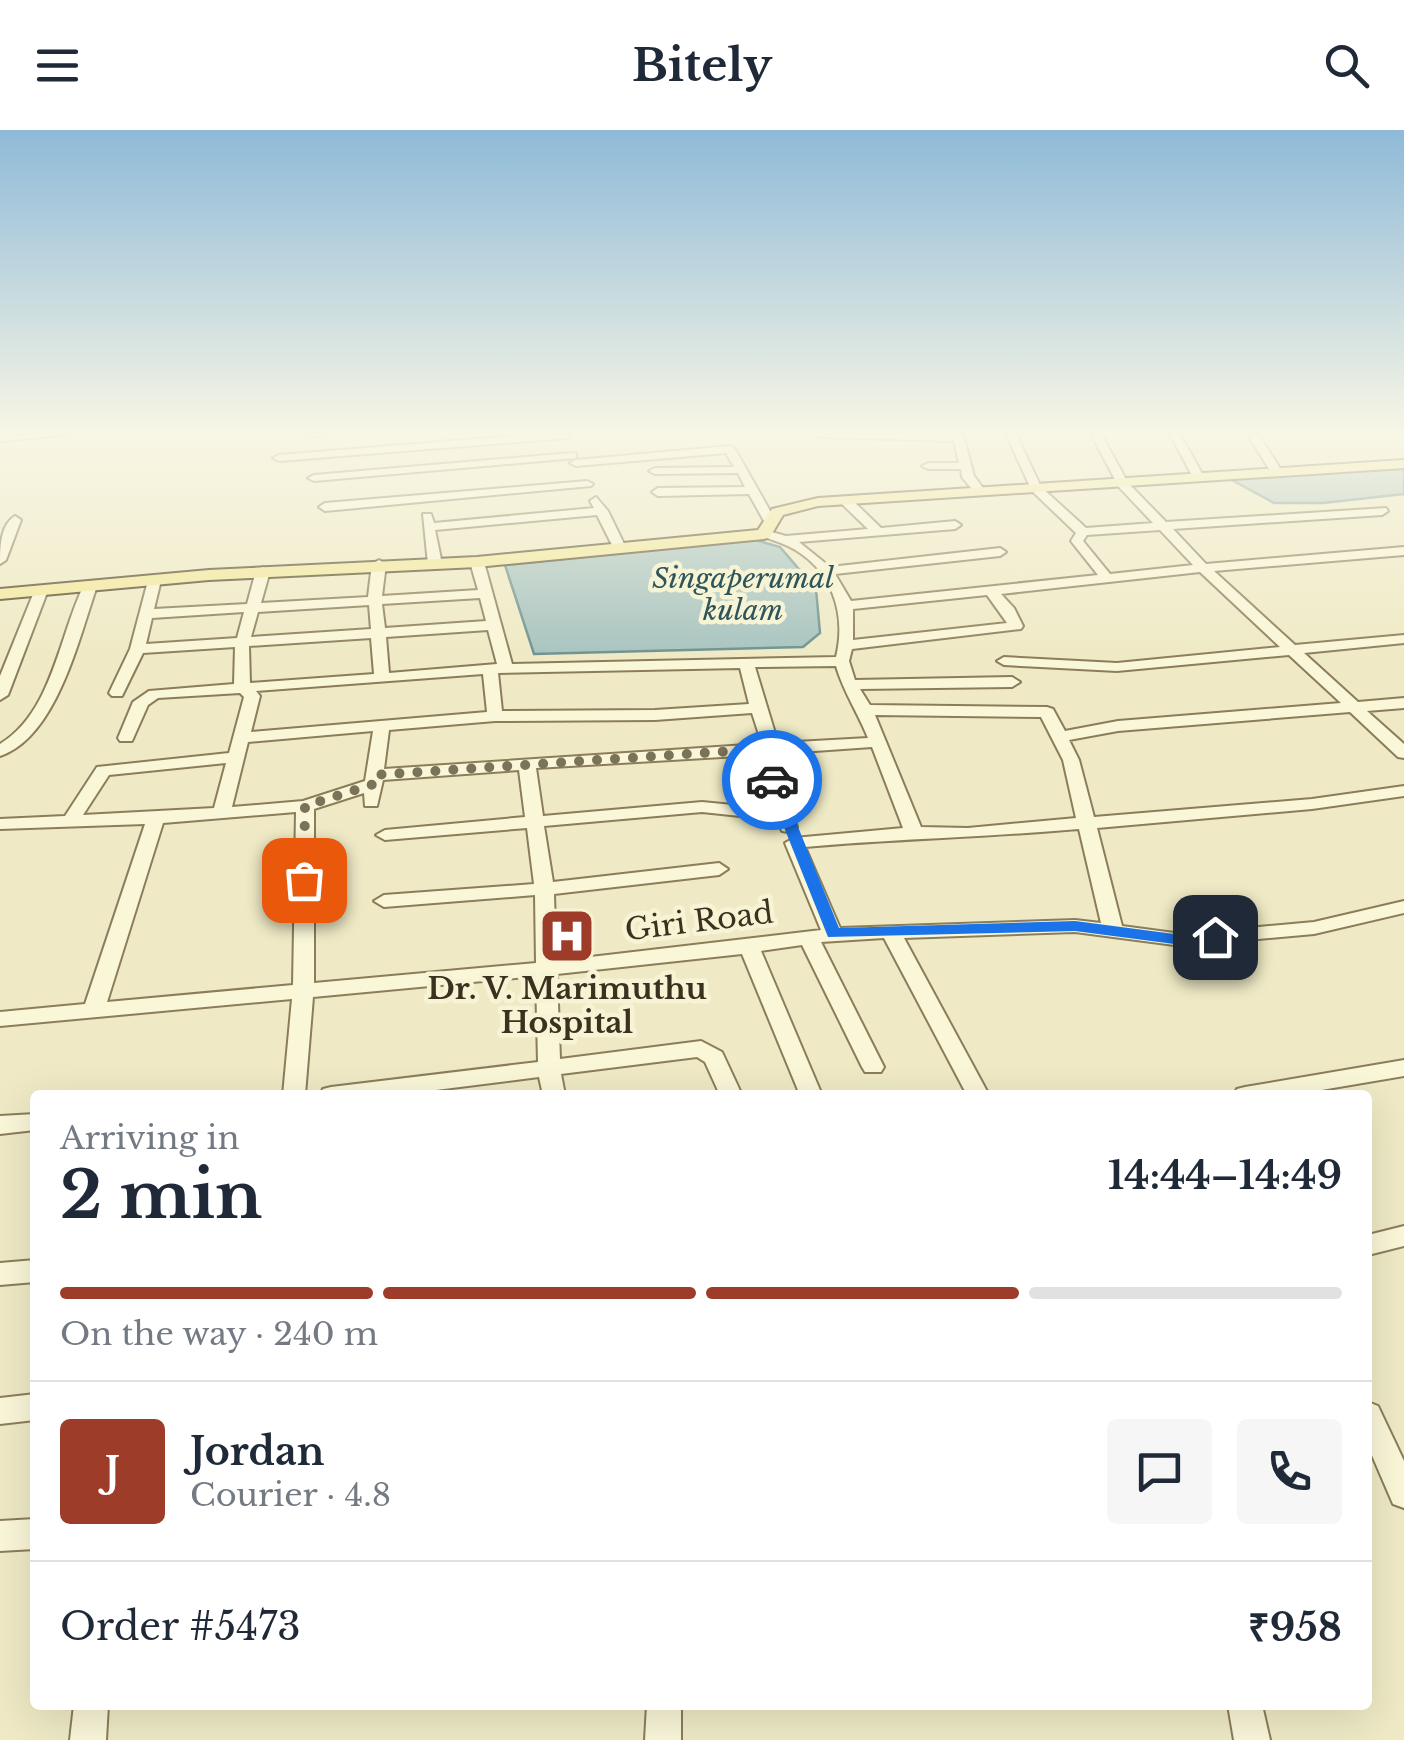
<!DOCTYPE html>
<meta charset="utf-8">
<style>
:root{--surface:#fff;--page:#f6f6f7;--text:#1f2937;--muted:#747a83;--line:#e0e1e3;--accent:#9c3c29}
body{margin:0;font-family:"Libre Baskerville",serif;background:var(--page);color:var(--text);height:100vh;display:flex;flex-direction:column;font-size:38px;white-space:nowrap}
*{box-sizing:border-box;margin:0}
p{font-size:32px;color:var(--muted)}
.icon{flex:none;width:55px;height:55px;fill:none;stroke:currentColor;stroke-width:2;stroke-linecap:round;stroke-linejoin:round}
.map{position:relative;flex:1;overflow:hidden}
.details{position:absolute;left:30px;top:960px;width:1342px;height:620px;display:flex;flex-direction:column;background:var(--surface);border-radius:10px;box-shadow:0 10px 40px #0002}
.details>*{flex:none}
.pin{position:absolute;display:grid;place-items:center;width:85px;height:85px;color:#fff;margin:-42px;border-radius:20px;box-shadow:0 5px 15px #0006}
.courier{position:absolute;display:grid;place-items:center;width:100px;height:100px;margin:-50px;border:8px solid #1a73e8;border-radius:50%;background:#fff;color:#222;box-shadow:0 2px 12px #0007}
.overview em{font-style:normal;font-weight:700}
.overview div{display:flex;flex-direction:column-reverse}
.overview{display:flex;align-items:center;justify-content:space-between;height:170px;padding:0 30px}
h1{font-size:65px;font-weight:700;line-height:75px}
.bar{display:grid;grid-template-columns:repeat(4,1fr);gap:15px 10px;align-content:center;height:120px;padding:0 30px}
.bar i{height:12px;border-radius:8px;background:var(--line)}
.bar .active{background:var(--accent)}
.bar p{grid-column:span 4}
.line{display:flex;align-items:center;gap:25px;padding:0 30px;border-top:2px solid var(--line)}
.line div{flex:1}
.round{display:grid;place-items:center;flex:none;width:105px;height:105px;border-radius:10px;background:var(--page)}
header{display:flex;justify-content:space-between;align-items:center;height:130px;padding:0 30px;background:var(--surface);font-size:45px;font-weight:700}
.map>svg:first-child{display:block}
.water{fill:#a7c3bf;stroke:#6d918f;stroke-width:2.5}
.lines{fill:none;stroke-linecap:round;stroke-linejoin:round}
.minor-casing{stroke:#8b7d5a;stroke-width:4}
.major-casing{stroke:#594a2e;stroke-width:4}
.minor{fill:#faf6d8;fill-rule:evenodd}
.major{fill:#f3e89c;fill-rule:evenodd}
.route{fill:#1a73e8}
.done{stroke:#7a7259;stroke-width:10;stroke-dasharray:0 18}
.labels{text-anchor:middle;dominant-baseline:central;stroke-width:9;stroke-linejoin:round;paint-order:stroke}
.far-water-label{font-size:28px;font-style:italic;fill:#2d555b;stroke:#f7f3d5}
.street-label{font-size:30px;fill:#3b311f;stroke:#f7f3d5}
.poi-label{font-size:30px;font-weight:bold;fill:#3b311f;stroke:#f7f3d5}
</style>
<header><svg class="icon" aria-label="menu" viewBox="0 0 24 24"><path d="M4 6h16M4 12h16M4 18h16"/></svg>Bitely<svg class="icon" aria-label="search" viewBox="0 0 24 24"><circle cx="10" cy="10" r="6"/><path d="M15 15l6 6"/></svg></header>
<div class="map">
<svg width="1404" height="1610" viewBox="0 0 1404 1610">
<rect width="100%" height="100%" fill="#efeac5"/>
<g class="water">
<path d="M1404 338V364L1323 373H1274L1230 349Z"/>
<path d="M752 409 780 417 816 459 820 503 803 517 534 524 505 435Z"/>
</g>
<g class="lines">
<g class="minor-casing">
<g id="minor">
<path d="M0 304 9 305 69 304 5 311 1 310Z"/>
<path d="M304 304H327L322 307Z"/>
<path d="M537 304 573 305 568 308 279 331 273 328 279 325Z"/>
<path d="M815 304H963L974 346 986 362 976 364 962 347 961 339H928L922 336 928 333H959L954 311 820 307Z"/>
<path d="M1006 304H1016L1041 357 1086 398 1153 393 1119 357 1091 304H1101L1128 353 1166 392 1386 378 1388 381 1382 385 1173 399 1206 434 1404 417V425L1214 441 1295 515 1404 505V513L1304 523 1358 572 1404 568V578L1367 581 1404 614V628L1398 627 1350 582 1118 601 1069 610 1079 630 1094 687 1312 669 1404 656V666L1312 679 1097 698 1122 796 1182 804 1314 792 1404 771V783L1314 804 1182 816 1075 802 904 808 989 965H967L884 808 821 812 884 937 881 942H865L862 937 802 815 761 821 822 965H800L742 824 557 844 560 929 701 911 722 922 742 965H720L705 932 697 927 561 944 565 965H543L539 947 396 965H320L323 959 331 957 538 932 536 846 313 867 305 965H283L292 869 0 896V882L85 874 145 694 0 699V689L65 686 97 637 229 623 244 567 240 563 158 568 148 575 132 611H120L118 608 133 572 149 561 234 554 235 517 143 523 122 566H112L109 563 130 519 149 447 161 450 154 479 247 474 256 441 263 437 270 441 261 473 368 467 372 434 379 430 386 434 382 466 478 460 470 432 477 428 484 432 512 534 836 527C847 482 831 437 788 416 778 411 767 409 758 404L764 400 786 406 868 399 842 374V368H850L881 398 955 391 961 395 955 399 799 412 830 437 1000 418 1006 422 1000 426 835 444 851 471 1098 445 1071 411 1076 403 1032 361ZM1160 400 1193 435 1110 444 1083 411 1087 405ZM1200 442 1280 517 1117 533 1004 527 997 531 1004 535 1117 541 1289 525 1341 573 1118 591 1065 601 1053 579 1047 577 870 575 860 559 1012 557 1020 552 1012 547 855 550 849 531 852 519 1021 499 1023 496 1014 478 1001 464ZM987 465 1007 493 853 510V479ZM480 468 486 491 385 498 382 474ZM369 475 371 499 251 507 258 482ZM244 482 237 508 146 514 152 488ZM488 500 497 534 389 543 386 507ZM371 508 374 544 250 553 249 516ZM836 536C843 561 858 583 868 608L778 613 755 537ZM740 538 749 574 655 580 502 581 498 543ZM483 544 487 582 251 602 260 566 256 561ZM752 583 762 614 384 639 389 600 495 591 655 590ZM875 585 1041 587 1063 630 1076 688 968 698 921 697ZM373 601 365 651 303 671 232 677 248 612ZM872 617 903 698 794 708 785 713 821 800 556 831 554 764 719 745 728 739 719 733 553 752 544 696 702 682 777 690 782 701 788 702 797 697 772 624ZM756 625 773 679 702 672 543 686 536 638ZM226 633 214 678 83 685 109 645ZM519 640 525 687 385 700 376 705 385 710 527 698 534 754 384 765 374 771 384 777 535 765 536 833 314 853V679L364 663 365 676H377L383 650ZM296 682 293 855 107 872 163 693ZM1079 699 1101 793 1075 790 840 798 805 717C896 709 988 707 1079 699Z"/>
<path d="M1170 304H1180L1205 349 1203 351H1195Z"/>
<path d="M1247 304H1258L1283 343 1281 345H1273Z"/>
<path d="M730 316 735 319 774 388 772 391H764L749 364 658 366 652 362 658 358 745 357 738 343 655 344 649 341 655 338 734 337 726 323 576 336 570 333 576 330Z"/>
<path d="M572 323 576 324V328L314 351 308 348 314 345Z"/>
<path d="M587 351 593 354 591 356 325 381 319 377 325 373Z"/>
<path d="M596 367 608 381 626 418 625 421H615L597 385 435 400 442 434 435 438 428 434 423 384H431L434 393 594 378 590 371Z"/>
<path d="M15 386 21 390 6 430 0 434C0 418 0 395 15 386Z"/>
<path d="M85 453 97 456C79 507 57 607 0 626V614C53 582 59 504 85 453Z"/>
<path d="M36 457 48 460 8 565 0 570V546Z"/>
<path d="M1404 930V946L1292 965H1234L1237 959 1245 957Z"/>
<path d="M35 984V1000L0 1004V986Z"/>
<path d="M1404 1096V1116L1368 1125V1105Z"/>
<path d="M35 1130V1152L0 1155V1133Z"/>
<path d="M35 1264V1290L0 1294V1268Z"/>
<path d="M1368 1272 1378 1276 1404 1331V1378L1393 1374 1368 1316Z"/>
<path d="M35 1389V1419L0 1421V1391Z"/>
<path d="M74 1575H108L106 1610H70Z"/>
<path d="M647 1575H681V1610H645Z"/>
<path d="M1228 1575H1262L1270 1610H1234Z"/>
</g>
</g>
<g class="major-casing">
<path id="major" d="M1404 330V338L818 376 783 385 770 407 764 409 477 437 209 450 0 469V459L209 440 477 427 758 400 772 379 818 368Z"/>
</g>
<use href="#minor" class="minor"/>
<use href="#major" class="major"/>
</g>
<linearGradient id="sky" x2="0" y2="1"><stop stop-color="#8ebad8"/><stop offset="0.57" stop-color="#f8f6e5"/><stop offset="1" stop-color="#f8f6e5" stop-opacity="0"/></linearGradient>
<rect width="1404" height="530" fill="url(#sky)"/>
<path class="route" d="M772 646 779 650 839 798 1075 791 1182 805 1215 802 1223 807 1215 812 1182 815 1075 801 828 807 765 650Z"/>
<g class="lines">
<path class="done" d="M304 750 305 676 374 654 375 645 762 619 772 650"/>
</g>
<defs>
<g id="hospital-square" transform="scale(2.875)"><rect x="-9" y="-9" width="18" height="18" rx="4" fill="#9c3c29" stroke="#f7f3d5"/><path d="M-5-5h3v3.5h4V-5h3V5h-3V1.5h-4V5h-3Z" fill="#fff"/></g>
</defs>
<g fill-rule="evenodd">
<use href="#hospital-square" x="567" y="806"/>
</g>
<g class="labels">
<g class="far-water-label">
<text x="743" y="448">Singaperumal<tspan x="743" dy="32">kulam</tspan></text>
</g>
<g class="street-label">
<text transform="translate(699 791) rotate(-7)">Giri Road</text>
</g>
<g class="poi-label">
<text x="567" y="858">Dr. V. Marimuthu<tspan x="567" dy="34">Hospital</tspan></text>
</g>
</g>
</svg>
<div class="pin" style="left:304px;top:750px;background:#ea580c"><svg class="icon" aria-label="bag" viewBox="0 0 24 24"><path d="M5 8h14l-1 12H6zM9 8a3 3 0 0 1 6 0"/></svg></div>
<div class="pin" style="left:1215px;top:807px;background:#1f2937"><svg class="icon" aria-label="home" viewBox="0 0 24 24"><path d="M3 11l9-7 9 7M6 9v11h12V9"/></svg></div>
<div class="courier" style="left:772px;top:650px"><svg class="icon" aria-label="car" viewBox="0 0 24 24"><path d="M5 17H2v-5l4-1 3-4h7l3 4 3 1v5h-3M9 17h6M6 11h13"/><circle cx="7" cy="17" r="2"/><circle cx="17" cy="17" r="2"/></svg></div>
<section class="details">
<div class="overview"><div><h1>2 min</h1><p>Arriving in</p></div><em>14:44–14:49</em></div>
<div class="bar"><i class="active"></i><i class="active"></i><i class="active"></i><i></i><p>On the way · 240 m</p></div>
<div class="line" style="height:180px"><b class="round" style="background:var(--accent);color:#fff">J</b><div><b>Jordan</b><p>Courier · 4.8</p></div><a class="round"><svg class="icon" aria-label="chat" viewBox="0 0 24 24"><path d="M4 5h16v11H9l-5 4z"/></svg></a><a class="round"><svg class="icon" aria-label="phone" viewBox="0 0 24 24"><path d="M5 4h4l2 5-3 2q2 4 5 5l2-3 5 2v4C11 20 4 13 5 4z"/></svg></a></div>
<div class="line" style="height:130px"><div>Order #5473</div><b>₹958</b></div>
</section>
</div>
